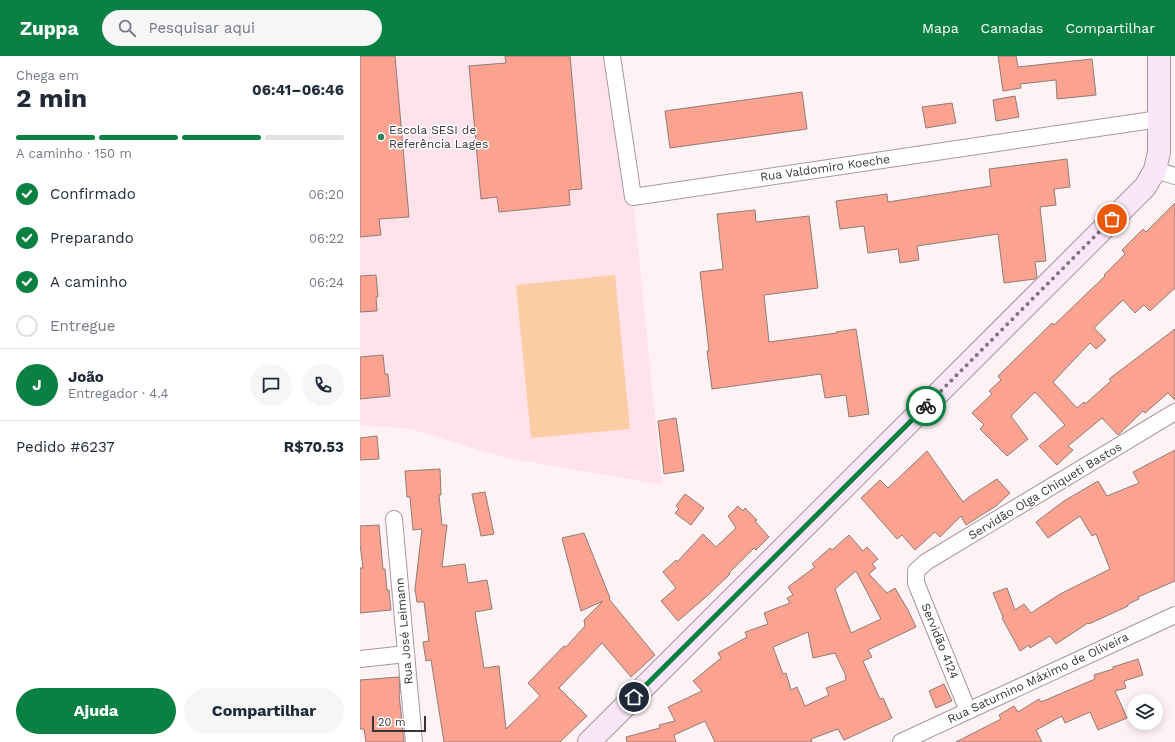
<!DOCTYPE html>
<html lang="pt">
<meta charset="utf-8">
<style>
:root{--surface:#fff;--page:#f6f6f7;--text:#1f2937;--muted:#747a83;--line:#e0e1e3;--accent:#0b8043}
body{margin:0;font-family:"Work Sans",sans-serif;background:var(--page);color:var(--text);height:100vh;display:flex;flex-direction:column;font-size:15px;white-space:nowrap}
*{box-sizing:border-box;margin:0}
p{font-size:13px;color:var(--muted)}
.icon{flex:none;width:22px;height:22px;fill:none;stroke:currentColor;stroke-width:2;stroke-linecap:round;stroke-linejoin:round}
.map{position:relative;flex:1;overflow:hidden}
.drawer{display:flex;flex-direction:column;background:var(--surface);width:360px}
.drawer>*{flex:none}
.controls{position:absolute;left:767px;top:638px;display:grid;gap:8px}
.controls a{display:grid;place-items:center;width:36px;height:36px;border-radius:50%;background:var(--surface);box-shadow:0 2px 10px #0003;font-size:20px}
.scale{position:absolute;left:12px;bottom:10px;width:54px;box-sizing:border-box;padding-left:4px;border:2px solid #3b3436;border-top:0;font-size:11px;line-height:14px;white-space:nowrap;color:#3b3436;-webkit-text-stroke:3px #fff;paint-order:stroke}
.pin{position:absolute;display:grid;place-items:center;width:34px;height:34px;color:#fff;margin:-17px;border:2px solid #fff;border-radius:50%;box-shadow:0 1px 4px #0007}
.courier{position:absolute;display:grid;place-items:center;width:40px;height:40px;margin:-20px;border:3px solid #0b8043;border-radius:50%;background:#fff;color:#222;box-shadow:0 1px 5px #0007}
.headline em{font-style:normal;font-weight:700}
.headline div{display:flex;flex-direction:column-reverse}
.headline{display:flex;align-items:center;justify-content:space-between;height:68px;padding:0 16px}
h1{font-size:26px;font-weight:700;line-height:30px}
.bar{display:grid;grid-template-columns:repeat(4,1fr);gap:6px 4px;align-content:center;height:48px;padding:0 16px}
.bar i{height:5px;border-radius:3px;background:var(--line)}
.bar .selected{background:var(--accent)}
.bar p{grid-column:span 4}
.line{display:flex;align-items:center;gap:10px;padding:0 16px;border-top:1px solid var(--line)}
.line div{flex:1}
.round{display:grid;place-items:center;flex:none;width:42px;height:42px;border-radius:21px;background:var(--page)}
ol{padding:0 16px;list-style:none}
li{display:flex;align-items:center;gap:12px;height:44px}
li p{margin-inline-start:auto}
li .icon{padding:4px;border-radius:50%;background:var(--accent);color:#fff;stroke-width:4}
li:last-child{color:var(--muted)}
li i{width:22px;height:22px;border:2px solid var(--line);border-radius:50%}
.action{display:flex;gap:8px;margin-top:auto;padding:8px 16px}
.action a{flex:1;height:46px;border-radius:24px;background:var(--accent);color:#fff;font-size:16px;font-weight:700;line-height:46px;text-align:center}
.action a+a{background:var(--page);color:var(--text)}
header{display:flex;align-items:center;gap:24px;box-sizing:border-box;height:56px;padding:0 20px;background:var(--accent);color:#fff}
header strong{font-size:19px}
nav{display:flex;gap:22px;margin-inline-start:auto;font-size:14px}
.search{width:280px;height:36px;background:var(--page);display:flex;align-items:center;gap:10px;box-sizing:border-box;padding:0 14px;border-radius:22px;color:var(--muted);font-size:15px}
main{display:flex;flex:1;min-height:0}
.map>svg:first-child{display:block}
.built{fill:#ffe2ea}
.green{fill:#facda4}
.building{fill:#fca290;stroke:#8e7c78;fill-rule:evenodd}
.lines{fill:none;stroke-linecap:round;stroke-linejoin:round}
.street-casing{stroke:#a9979b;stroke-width:18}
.secondary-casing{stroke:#a9979b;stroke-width:24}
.street{stroke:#fff;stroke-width:16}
.secondary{stroke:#f9e6f8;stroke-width:22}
.done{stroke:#7f7679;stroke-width:4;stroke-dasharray:0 7.2}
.route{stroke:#0b8043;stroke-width:5}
.poi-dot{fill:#30875c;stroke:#fff;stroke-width:1.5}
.labels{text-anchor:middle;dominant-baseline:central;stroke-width:3;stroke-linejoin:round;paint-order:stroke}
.poi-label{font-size:12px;fill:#3b3436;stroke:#fff;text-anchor:start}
.street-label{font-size:12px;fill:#3b3436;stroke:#fff}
</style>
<header>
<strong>Zuppa</strong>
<div class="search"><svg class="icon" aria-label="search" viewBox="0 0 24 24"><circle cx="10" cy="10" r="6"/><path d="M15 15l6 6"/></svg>Pesquisar aqui</div>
<nav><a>Mapa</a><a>Camadas</a><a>Compartilhar</a></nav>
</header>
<main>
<section class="drawer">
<div class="headline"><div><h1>2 min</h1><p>Chega em</p></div><em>06:41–06:46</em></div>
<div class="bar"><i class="selected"></i><i class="selected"></i><i class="selected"></i><i></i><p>A caminho · 150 m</p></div>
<ol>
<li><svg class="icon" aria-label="check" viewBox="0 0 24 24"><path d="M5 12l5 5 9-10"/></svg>Confirmado<p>06:20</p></li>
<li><svg class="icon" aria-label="check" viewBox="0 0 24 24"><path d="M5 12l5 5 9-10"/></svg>Preparando<p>06:22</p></li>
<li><svg class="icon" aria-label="check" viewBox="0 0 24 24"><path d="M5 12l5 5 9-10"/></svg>A caminho<p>06:24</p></li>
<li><i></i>Entregue</li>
</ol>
<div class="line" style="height:72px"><b class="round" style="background:var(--accent);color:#fff">J</b><div><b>João</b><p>Entregador · 4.4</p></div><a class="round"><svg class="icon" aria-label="chat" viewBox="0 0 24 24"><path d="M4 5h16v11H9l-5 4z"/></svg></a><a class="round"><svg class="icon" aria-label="phone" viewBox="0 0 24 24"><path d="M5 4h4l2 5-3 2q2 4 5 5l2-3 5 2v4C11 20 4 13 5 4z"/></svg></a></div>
<div class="line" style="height:52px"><div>Pedido #6237</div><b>R$70.53</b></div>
<div class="action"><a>Ajuda</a><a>Compartilhar</a></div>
</section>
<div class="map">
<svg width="815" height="686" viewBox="0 0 815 686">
<rect width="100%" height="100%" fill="#fef2f5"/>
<path class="built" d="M0 0H252L273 141 302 429 143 401 51 373 0 369Z"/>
<path class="green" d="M255 219 270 373 171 382 156 229Z"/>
<g class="building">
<path d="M0 0H35L49 161 19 163 21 179 0 181Z"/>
<path d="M145 0H210L222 133 209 134 210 149 139 156 137 141 121 143 109 10 146 7Z"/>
<path d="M638 0H656L658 11 732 3 736 39 697 43 696 24 660 28 661 32 643 35Z"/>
<path d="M442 36 447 73 310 92 305 55Z"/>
<path d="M655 40 659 61 636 65 633 44Z"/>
<path d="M592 47 596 67 566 72 562 51Z"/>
<path d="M707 103 710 131 694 133 696 149 680 151 686 205 675 206 677 221 675 223 644 227 638 178 557 190 559 204 540 207 538 193 508 197 504 170 480 173 476 145 527 138 528 146 631 130 629 113Z"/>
<path d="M815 147V232L790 255 784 249 775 257 763 244 734 272 746 284 736 293 730 287 693 326 717 352 724 346 725 348 751 325 749 323 815 273V344L808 337 785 357 783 355 758 379 742 362 708 390 713 394 697 409 679 390 705 369 675 336 651 360 668 383 647 400 620 373 624 369 612 357 632 338 629 335 641 324 638 320 692 267 694 269 745 220 744 219 765 198 762 194 783 173 786 176Z"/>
<path d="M395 154 396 166 449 160 458 232 404 239 409 286 477 277 476 276 496 273 509 358 489 361 486 339 465 342 461 318 352 333 347 295H349L340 216 363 213 357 158Z"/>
<path d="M16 219 18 241H16L17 255 0 256V220Z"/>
<path d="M23 299 25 318H28L30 340 0 343V301Z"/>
<path d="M316 362 324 415 304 418 298 365Z"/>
<path d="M17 380 19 403 0 404V382Z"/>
<path d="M815 394V525L778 541 779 543 768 548V550L729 568 728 567 696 588 690 580 670 592 669 589 660 595 642 562 643 561 633 537 647 532 655 554 664 548 671 557 700 538 750 513 736 478 732 480 720 460 688 482 676 466 704 445 738 425 747 440 779 427 773 416Z"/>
<path d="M567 395 603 446 609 441 637 423 650 437 636 450 606 469 601 460 580 481 575 476 555 494 542 479 537 483 501 442 520 424 528 432Z"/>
<path d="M80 413 81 439H79L82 469H87L82 511 105 508 108 527 127 524 132 553 115 556 124 612 139 610 146 673 180 640 168 627 204 590 206 591 225 570 224 564 243 545 221 555 202 482 224 477 250 542 249 543 295 599 271 621 242 587 199 632 227 660 200 686H84L71 604 66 605 63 586 69 585 64 546H57L55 533 62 473 53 474 50 441H47L45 415Z"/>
<path d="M125 436 134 478 121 480 112 438Z"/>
<path d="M325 438 344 452 331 469 315 457 319 453 316 450Z"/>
<path d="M378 450 383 455 385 452 397 464 395 465 409 481 396 494 394 492 369 517 370 518 346 541 318 565 301 545 316 532 303 516 316 504 317 506 343 478 356 491 376 472 368 460Z"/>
<path d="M19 469 23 513H25L27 534H29L31 554 0 557V512H3L0 488V470Z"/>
<path d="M489 479 503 495 507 491 518 503 512 508 516 512 509 518 527 537 535 532 548 554 556 571 508 594 512 601 503 605 520 643 523 642 532 662 484 684 478 673 451 683 452 686H355L345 665 314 679 316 686H267L266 681 300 672 299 669 315 665 308 651 342 635 333 625 361 602 358 597 387 581 385 576 408 568 404 557 430 547 427 542 433 539 428 531 455 511 452 508 470 492 472 494ZM496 515 521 563 491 577 475 533ZM448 576 453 602 475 597 486 620H485L486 624 466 632 469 639 445 650 437 631 431 634 426 617 423 618 413 591Z"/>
<path d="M778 603 783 619 764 625 766 632 755 635 767 662 738 674 730 656 705 667 702 660 676 674 682 686H596L641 663 639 659 654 650 658 656 679 643 681 646 735 623 734 619 753 613V611Z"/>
<path d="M39 621 40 638H39L44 686H6L4 673H0V624Z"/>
<path d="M584 628 592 645 576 652 569 635Z"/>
</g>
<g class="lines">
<g class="street-casing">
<g id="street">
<path d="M252 0 273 141 799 63"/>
<path d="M795 114 815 120"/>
<path d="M34 463 54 686"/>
<path d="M0 603 46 598"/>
<path d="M608 655 556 527V515L566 506 815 356"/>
<path d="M541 686 815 559"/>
</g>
</g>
<g class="secondary-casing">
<path id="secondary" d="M229 686 785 131 795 114 799 96V0"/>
</g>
<use href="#street" class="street"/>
<use href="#secondary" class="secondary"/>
</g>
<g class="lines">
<path class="done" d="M566 350 752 163"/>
<path class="route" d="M274 641 566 350"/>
</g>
<circle class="poi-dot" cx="21" cy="81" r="4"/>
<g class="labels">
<g class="poi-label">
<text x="29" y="74">Escola SESI de<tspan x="29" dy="14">Referência Lages</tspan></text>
</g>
<g class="street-label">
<text transform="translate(465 112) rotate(-8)">Rua Valdomiro Koeche</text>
<text transform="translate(685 435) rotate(-31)">Servidão Olga Chiqueti Bastos</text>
<text transform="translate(44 575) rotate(-95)">Rua José Leimann</text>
<text transform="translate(580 585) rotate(68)">Servidão 4124</text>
<text transform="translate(678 622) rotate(-25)">Rua Saturnino Máximo de Oliveira</text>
</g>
</g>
</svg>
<div class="controls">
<a><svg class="icon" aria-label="layers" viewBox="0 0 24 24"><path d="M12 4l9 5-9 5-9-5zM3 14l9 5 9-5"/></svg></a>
</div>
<div class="scale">20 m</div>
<div class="pin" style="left:752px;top:163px;background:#ea580c"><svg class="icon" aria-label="bag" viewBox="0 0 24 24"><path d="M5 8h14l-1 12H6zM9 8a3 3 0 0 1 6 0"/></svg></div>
<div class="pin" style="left:274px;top:641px;background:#1f2937"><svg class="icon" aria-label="home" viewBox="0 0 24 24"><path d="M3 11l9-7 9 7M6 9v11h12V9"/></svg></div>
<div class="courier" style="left:566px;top:350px"><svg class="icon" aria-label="bike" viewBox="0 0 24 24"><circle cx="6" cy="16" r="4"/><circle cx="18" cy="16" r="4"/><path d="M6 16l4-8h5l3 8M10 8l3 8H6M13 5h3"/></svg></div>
</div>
</main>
